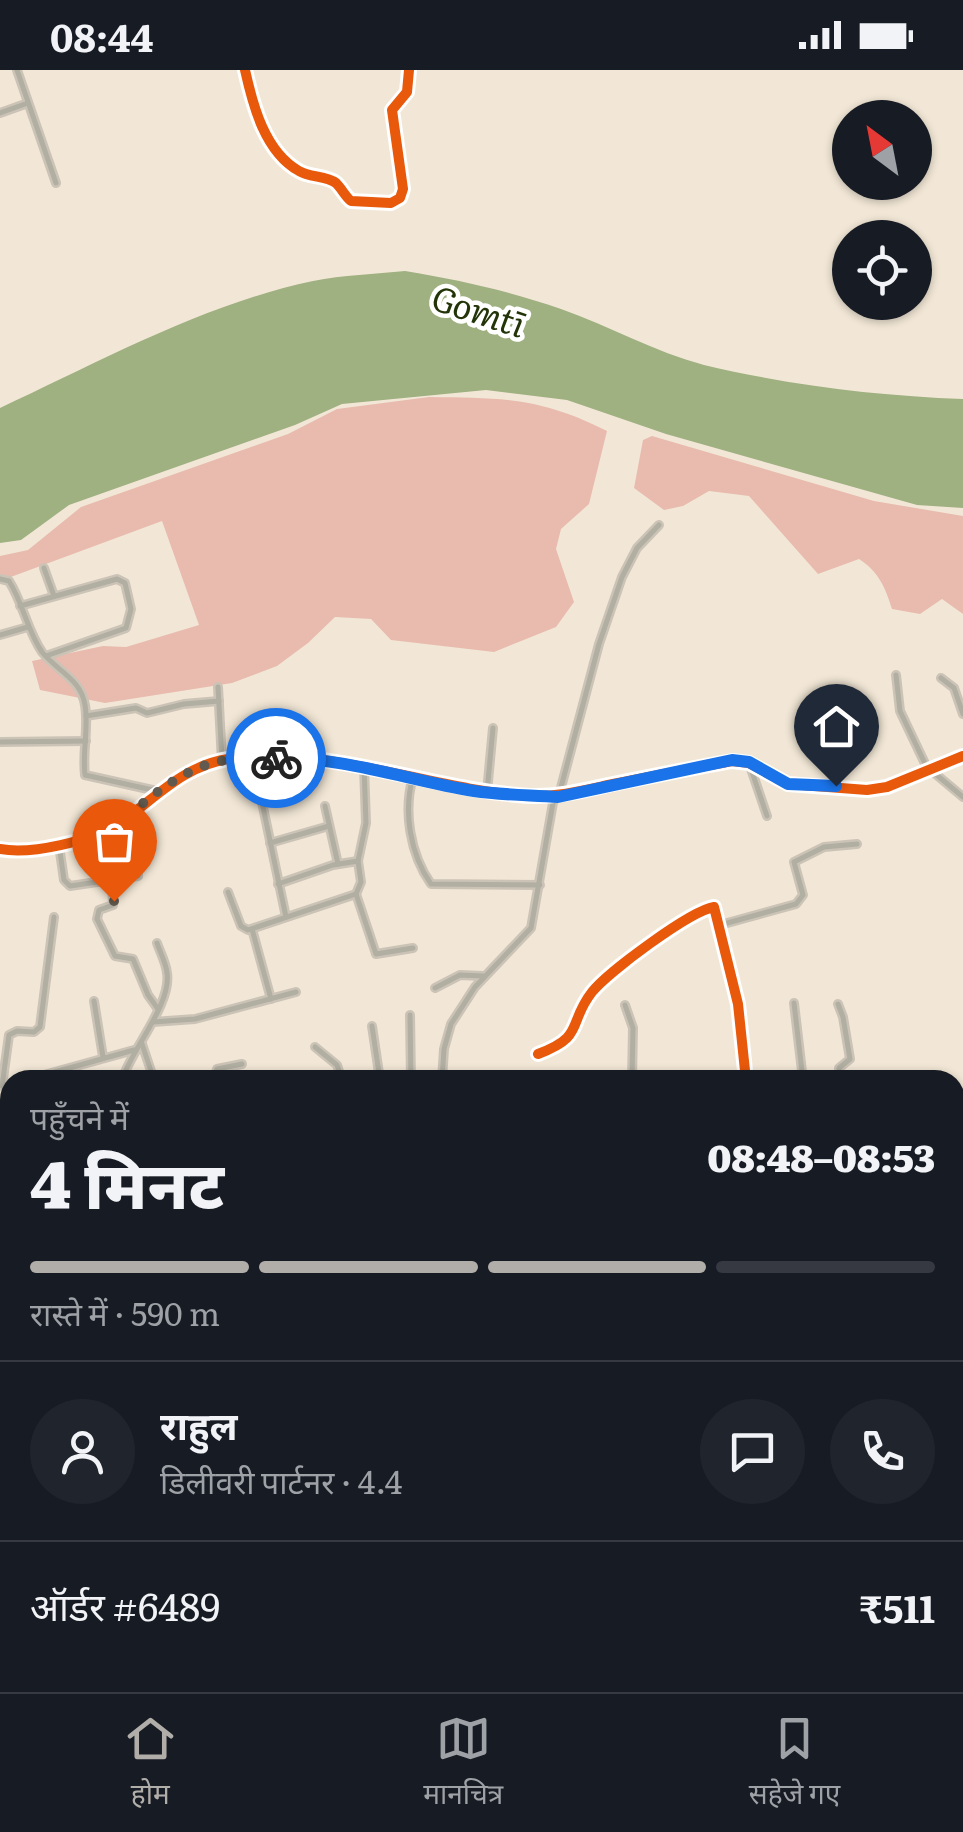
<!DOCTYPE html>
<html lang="hi">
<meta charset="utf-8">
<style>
:root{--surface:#171b24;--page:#20242c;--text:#f1f3f6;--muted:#9ea1a6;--line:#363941;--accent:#b1aeaa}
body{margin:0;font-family:Literata,"Noto Sans Devanagari",serif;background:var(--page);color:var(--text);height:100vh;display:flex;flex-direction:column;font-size:38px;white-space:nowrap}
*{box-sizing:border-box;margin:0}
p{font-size:32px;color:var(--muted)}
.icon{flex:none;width:55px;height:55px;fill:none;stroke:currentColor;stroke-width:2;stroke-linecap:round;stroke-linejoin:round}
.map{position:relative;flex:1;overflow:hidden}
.drawer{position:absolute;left:0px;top:1000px;width:965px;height:622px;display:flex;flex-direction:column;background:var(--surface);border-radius:30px 30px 0 0;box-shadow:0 2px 8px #0004}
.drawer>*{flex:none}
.needle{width:65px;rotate:328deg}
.controls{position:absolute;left:832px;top:30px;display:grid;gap:20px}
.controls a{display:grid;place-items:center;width:100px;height:100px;border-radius:50%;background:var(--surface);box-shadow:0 2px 8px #0004;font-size:50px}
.pin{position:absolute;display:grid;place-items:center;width:85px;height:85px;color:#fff;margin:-102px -42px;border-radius:50% 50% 50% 0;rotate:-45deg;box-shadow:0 0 10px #0007}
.pin .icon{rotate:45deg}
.courier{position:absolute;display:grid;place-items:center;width:100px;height:100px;margin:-50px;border:8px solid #1a73e8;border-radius:50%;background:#fff;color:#222;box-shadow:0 2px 12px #0007}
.overview em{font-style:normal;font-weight:800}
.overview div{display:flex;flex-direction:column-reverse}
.overview{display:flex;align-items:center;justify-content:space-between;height:170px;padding:0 30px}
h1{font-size:65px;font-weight:800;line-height:75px}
.bar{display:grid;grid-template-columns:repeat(4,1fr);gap:15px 10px;align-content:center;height:120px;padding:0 30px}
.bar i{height:12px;border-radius:8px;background:var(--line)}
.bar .selected{background:var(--accent)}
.bar p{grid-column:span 4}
.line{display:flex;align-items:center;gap:25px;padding:0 30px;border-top:2px solid var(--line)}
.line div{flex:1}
.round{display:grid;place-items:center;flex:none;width:105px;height:105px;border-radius:52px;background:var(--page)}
.status{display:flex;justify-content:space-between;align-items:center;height:70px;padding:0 50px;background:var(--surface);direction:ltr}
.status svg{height:28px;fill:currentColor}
.dock{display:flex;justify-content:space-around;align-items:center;height:140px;border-top:2px solid var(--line);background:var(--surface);font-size:28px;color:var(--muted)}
.dock a{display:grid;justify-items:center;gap:5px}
.dock .selected{color:var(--accent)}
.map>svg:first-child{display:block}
.forest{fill:#e8bbae}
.water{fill:#9fb081}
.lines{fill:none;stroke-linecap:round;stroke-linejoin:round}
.minor-casing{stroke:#ccc3b7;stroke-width:10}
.tertiary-casing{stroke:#ccc3b7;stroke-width:11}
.secondary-casing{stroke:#ccc3b7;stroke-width:12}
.minor{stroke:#b1aea2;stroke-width:5}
.tertiary{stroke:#b1aea2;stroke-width:6}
.secondary{stroke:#b1ac9f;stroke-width:8}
.cycleway-casing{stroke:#fff;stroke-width:16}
.cycleway{stroke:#e8590c;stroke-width:10}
.done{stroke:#625a4e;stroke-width:10;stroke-dasharray:0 18}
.route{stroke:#1a73e8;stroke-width:12}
.labels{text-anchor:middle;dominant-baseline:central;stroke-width:9;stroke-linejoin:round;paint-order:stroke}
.water-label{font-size:35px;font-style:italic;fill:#233508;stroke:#fff}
</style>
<div class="status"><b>08:44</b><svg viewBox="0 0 49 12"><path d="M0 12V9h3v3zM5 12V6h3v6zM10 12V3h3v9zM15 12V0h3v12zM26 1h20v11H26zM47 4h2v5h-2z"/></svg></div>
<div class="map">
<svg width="963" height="1622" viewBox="0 0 963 1622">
<rect width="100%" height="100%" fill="#f2e7d6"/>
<g class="forest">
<path d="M429 327C502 328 539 327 607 361L589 434 561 459 556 479 574 532 556 557 494 582 391 570 371 549 335 547 308 573 277 596 232 613 105 633 40 620 32 591 103 576 126 577 199 555 162 451 0 511V486L28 480 81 437 288 364 337 339Z"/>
<path d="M652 366 874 431 963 446V544L942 529 920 544 892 539C885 517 879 502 859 489L818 504 749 426 709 421 683 436 664 440 634 418 643 370Z"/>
</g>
<path class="water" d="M405 201C459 210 510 221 561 239 609 256 655 282 704 295 788 315 878 326 963 329V438L917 435 666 364 567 330 486 320 342 334 295 355 69 435 21 470 0 473V338C101 291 204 234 313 211 343 205 375 204 405 201Z"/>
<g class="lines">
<g class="minor-casing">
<g id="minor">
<path d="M17 0 56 113"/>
<path d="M245 0C253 36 265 82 299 101 310 108 326 105 336 113 342 119 345 126 351 131L391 133 400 128 403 119 392 40 407 22 409 0"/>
<path d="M0 43 28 33"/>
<path d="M44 498 54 526"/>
<path d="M0 509 9 511C23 533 27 560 42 582 57 601 81 609 85 635 89 658 82 682 85 705L157 721"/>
<path d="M20 536 117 509 125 513 131 539 126 558 46 586"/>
<path d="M0 565 28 557"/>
<path d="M896 605 900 641 929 702"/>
<path d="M941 608 954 618 963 644"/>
<path d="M218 617 222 691"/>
<path d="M86 646 136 638 147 643 184 634 219 631"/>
<path d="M0 672 86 671"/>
<path d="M749 693 767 746"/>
<path d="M932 701 963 727"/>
<path d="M413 707C403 741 410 784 431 814L540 815"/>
<path d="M259 718 286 847"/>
<path d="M487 722 493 658"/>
<path d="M559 725 599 574 622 507 637 478 659 455"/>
<path d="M325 736 338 794"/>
<path d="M270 773 329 756"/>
<path d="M59 775 64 810 70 816 138 806 136 764 117 755"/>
<path d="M0 779C31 785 91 771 118 754 154 730 182 696 228 689 331 675 429 720 530 726 559 727 585 720 613 714 653 706 693 698 732 691L749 693 788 714 867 720 887 717 963 686"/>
<path d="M112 810 113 835 99 840 97 849 115 886 133 889 148 925 158 939"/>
<path d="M278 814 333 795 358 791"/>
<path d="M228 822 241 856 248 860 356 824 361 812 358 791 366 753 364 696"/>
<path d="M356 824 376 884 413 878"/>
<path d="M720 855 796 834 803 825 794 792 824 777 857 774"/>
<path d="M252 859 271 929"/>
<path d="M435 918 460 905 483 906"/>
<path d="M94 931 103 987"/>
<path d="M794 933 803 1010"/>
<path d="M838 934 843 947 850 989 839 998 840 1010"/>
<path d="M625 935 633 958 632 1010"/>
<path d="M410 945 411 1010"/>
<path d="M153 952 195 949 296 922"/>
<path d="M372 956 380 1010"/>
<path d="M142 974 154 1010"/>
<path d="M315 977 337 995 342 1010"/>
<path d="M538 984C586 966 567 954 592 922 608 902 690 841 714 837L738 934 746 1010"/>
<path d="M26 1010 134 980"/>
<path d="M122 1010C131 980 172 934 167 903 166 893 160 882 157 873"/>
<path d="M214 1010 217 999 242 994"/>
<path d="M442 1010 444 979 451 954 475 917 531 858 554 727"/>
<path d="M2 1016 9 965 17 961 34 962 40 957 54 847"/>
<path d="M9 1076 10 1053"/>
<path d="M955 1105 963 1110"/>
<path d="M955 1200 963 1185"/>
<path d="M0 1227H10"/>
<path d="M0 1347 10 1346"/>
<path d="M0 1417 10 1414"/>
<path d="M0 1499H5"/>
<path d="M608 1612 616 1618 670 1612"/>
<path d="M804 1612 805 1622"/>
<path d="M898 1612 899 1622"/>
<path d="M230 1613 288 1615 309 1612"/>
<path d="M0 1619 18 1622"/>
<path d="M811 1622 865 1615"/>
</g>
</g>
<g class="tertiary-casing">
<g id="tertiary">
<path d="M0 1122 2 1099"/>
<path d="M0 1347 10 1380"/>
<path d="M955 1423H963"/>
<path d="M43 1622 44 1612"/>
<path d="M229 1622 230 1612"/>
</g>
</g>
<g class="secondary-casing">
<g id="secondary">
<path d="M0 1098 10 1103"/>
<path d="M955 1545 963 1548"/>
<path d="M712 1612 718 1622"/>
</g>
</g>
<use href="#minor" class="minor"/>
<use href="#tertiary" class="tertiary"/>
<use href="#secondary" class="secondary"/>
<g class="cycleway-casing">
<g id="cycleway">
<path d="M245 0C253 36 265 82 299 101 310 108 326 105 336 113 342 119 345 126 351 131L391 133 400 128 403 119 392 40 407 22 409 0"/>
<path d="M0 779C31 785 91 771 118 754 154 730 182 696 228 689 331 675 429 720 530 726 559 727 585 720 613 714 653 706 693 698 732 691L749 693 788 714 867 720 887 717 963 686"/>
<path d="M538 984C586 966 567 954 592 922 608 902 690 841 714 837L738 934 746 1010"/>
</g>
</g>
<use href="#cycleway" class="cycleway"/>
</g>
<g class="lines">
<path class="done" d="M114 831 112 810 139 804 136 764 117 754C150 728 184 696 227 690 243 687 260 689 276 688"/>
<path class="route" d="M276 688C345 687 407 710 474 721 501 725 530 725 558 727L732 690 749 692 788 714 836 716"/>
</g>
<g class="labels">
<g class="water-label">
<text transform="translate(479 239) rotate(18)">Gomtī</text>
</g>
</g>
</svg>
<div class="controls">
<a><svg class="needle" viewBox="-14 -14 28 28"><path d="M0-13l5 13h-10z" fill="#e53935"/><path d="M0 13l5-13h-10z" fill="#9ea1a6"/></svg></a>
<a><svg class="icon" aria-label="locate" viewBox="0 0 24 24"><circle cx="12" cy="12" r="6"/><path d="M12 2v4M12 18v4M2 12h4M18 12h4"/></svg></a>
</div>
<div class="pin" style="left:114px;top:831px;background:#ea580c"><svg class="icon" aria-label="bag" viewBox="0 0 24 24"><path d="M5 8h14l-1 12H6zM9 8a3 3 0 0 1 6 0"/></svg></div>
<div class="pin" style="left:836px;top:716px;background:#1f2937"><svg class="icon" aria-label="home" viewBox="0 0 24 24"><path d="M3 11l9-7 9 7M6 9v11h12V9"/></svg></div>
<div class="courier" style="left:276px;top:688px"><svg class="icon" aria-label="bike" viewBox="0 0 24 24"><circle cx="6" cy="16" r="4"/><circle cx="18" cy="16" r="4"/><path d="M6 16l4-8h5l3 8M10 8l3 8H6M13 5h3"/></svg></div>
<section class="drawer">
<div class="overview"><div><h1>4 मिनट</h1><p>पहुँचने में</p></div><em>08:48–08:53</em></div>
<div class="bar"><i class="selected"></i><i class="selected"></i><i class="selected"></i><i></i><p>रास्ते में · 590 m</p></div>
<div class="line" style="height:180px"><a class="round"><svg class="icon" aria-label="person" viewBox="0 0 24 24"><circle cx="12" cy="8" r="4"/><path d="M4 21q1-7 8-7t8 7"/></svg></a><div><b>राहुल</b><p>डिलीवरी पार्टनर · 4.4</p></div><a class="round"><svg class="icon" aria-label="chat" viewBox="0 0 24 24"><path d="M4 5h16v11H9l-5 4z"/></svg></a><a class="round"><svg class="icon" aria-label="phone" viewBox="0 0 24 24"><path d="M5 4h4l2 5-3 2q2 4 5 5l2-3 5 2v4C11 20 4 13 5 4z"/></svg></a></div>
<div class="line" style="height:130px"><div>ऑर्डर #6489</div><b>₹511</b></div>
</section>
</div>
<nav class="dock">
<a class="selected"><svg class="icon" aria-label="home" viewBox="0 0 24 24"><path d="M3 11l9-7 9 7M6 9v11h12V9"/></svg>होम</a>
<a><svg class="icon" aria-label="map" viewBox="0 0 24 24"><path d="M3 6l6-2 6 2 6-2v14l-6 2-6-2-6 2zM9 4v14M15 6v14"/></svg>मानचित्र</a>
<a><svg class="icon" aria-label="saved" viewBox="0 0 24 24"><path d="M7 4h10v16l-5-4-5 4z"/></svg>सहेजे गए</a>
</nav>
